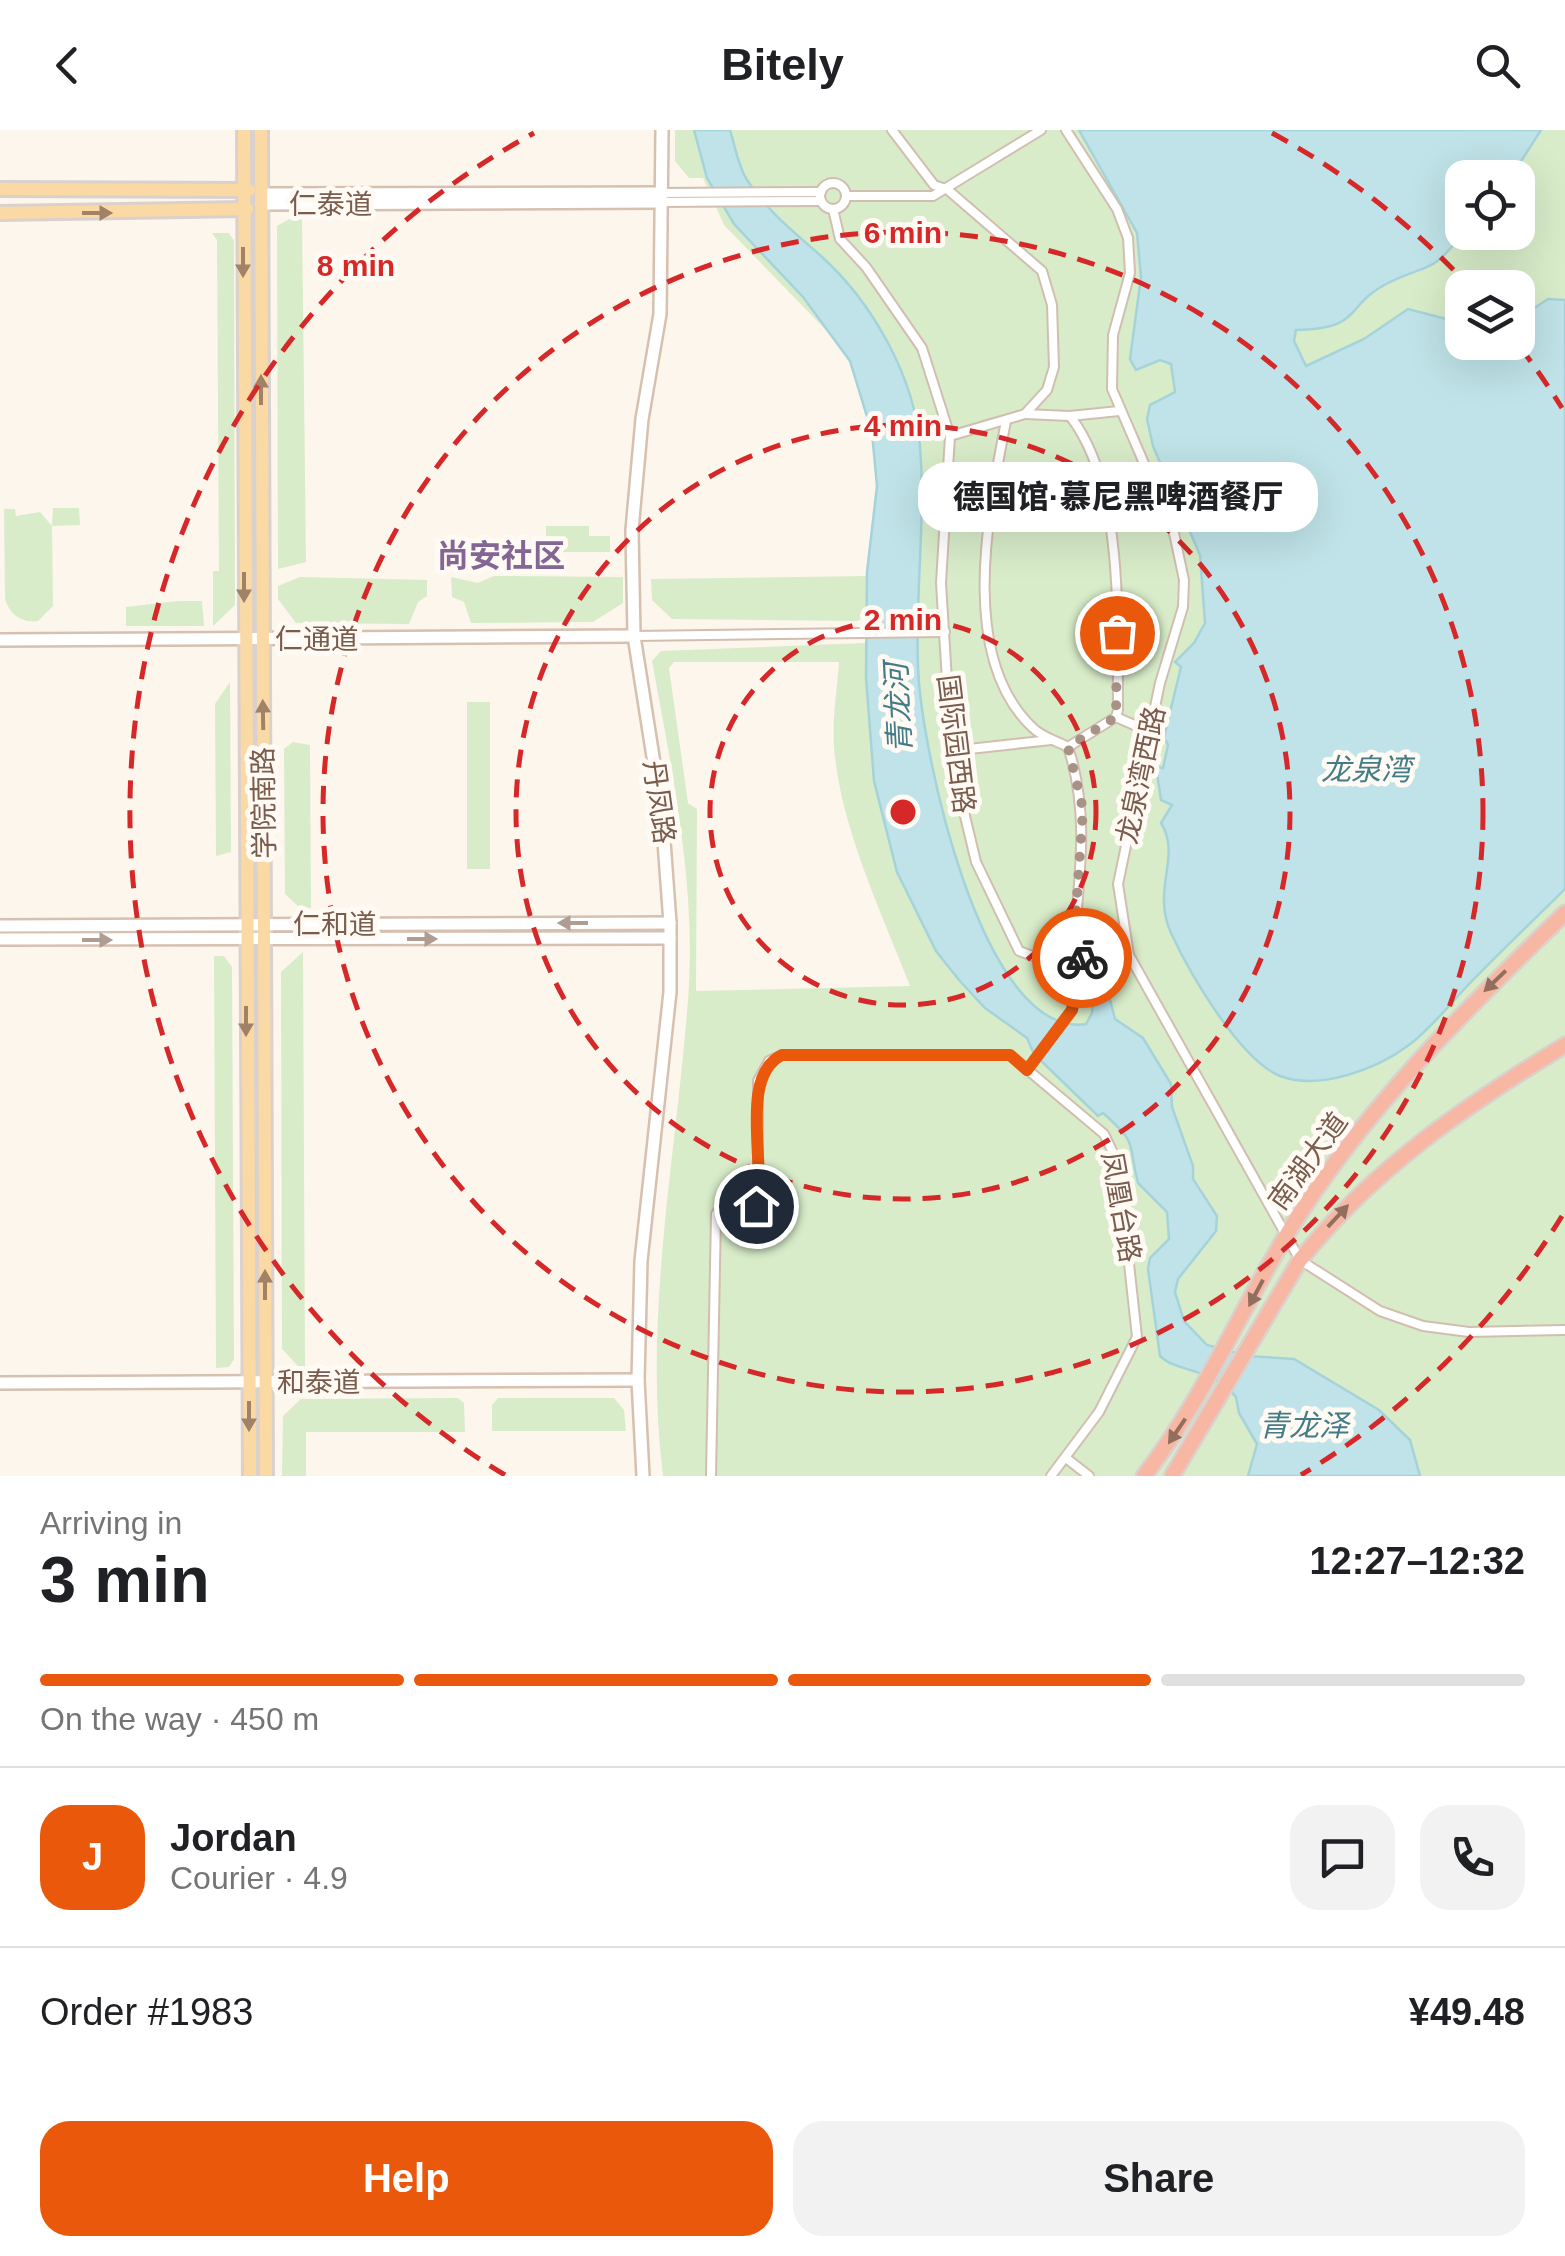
<!DOCTYPE html>
<meta charset="utf-8">
<style>
:root{--surface:#fff;--page:#f2f2f2;--text:#202124;--muted:#757577;--line:#e0e0e0;--accent:#ea580c}
body{margin:0;font-family:Helvetica,"Noto Sans SC",sans-serif;background:var(--page);color:var(--text);height:100vh;display:flex;flex-direction:column;font-size:38px;white-space:nowrap}
*{box-sizing:border-box;margin:0}
p{font-size:32px;color:var(--muted)}
.icon{flex:none;width:55px;height:55px;fill:none;stroke:currentColor;stroke-width:2;stroke-linecap:round;stroke-linejoin:round}
.map{position:relative;height:1346px;overflow:hidden}
.sheet{display:flex;flex-direction:column;background:var(--surface);flex:1}
.sheet>*{flex:none}
.fabs{position:absolute;left:1445px;top:30px;display:grid;gap:20px}
.fabs a{display:grid;place-items:center;width:90px;height:90px;border-radius:20px;background:var(--surface);box-shadow:0 10px 40px #0002;font-size:50px}
.pin{position:absolute;display:grid;place-items:center;width:85px;height:85px;color:#fff;margin:-42px;border:5px solid #fff;border-radius:50%;box-shadow:0 2px 10px #0007}
.courier{position:absolute;display:grid;place-items:center;width:100px;height:100px;margin:-50px;border:8px solid #ea580c;border-radius:50%;background:#fff;color:#222;box-shadow:0 2px 12px #0007}
.bubble{position:absolute;height:70px;border-radius:30px;background:var(--surface);box-shadow:0 10px 40px #0002;font-size:32px;font-weight:800;line-height:70px;text-align:center}
.overview em{font-style:normal;font-weight:800}
.overview div{display:flex;flex-direction:column-reverse}
.overview{display:flex;align-items:center;justify-content:space-between;height:170px;padding:0 40px}
h1{font-size:65px;font-weight:800;line-height:75px}
.bar{display:grid;grid-template-columns:repeat(4,1fr);gap:15px 10px;align-content:center;height:120px;padding:0 40px}
.bar i{height:12px;border-radius:8px;background:var(--line)}
.bar .active{background:var(--accent)}
.bar p{grid-column:span 4}
.line{display:flex;align-items:center;gap:25px;padding:0 40px;border-top:2px solid var(--line)}
.line div{flex:1}
.round{display:grid;place-items:center;flex:none;width:105px;height:105px;border-radius:30px;background:var(--page)}
.primary-button{display:flex;gap:20px;margin-top:auto;padding:20px 40px}
.primary-button a{flex:1;height:115px;border-radius:30px;background:var(--accent);color:#fff;font-size:40px;font-weight:800;line-height:115px;text-align:center}
.primary-button a+a{background:var(--page);color:var(--text)}
header{display:flex;justify-content:space-between;align-items:center;height:130px;padding:0 40px;background:var(--surface);font-size:45px;font-weight:800}
.map>svg:first-child{display:block}
.green{fill:#d8ecc9;fill-rule:evenodd}
.water{fill:#bfe3e8;stroke:#a5d3da;stroke-width:2.5}
.lines{fill:none;stroke-linecap:round;stroke-linejoin:round}
.street-casing{stroke:#d1beb0;stroke-width:12}
.secondary-casing{stroke:#d6c0b0;stroke-width:16}
.primary-casing{stroke:#dad1cd;stroke-width:18}
.highway-casing{stroke:#dad1cd;stroke-width:19}
.street{stroke:#fff;stroke-width:8}
.secondary{stroke:#fff;stroke-width:11}
.primary{stroke:#fbd9a5;stroke-width:12}
.highway{stroke:#f7b7a3;stroke-width:14}
.oneway{fill:#a18267}
.oneway2{fill:#af9d94}
.oneway3{fill:#936e5e}
.done{stroke:#a89285;stroke-width:10;stroke-dasharray:0 18}
.route{stroke:#ea580c;stroke-width:12}
.ring{fill:none;stroke:#d62828;stroke-width:5;stroke-dasharray:18 12}
.labels{text-anchor:middle;dominant-baseline:central;stroke-width:10;stroke-linejoin:round;paint-order:stroke}
.street-label{font-size:28px;fill:#7a5c4d;stroke:#fffaf3}
.water-label{font-size:30px;font-style:italic;fill:#437c86;stroke:#fffaf3}
.quarter-label{font-size:32px;font-weight:bold;fill:#846695;stroke:#fffaf3}
.centre{fill:#d62828;stroke:#fffaf3;stroke-width:5}
.ring-label{font-size:30px;text-anchor:middle;font-weight:bold;fill:#d62828;stroke:#fffaf3;stroke-width:10;stroke-linejoin:round;paint-order:stroke}
</style>
<header><svg class="icon" aria-label="back" viewBox="0 0 24 24"><path d="M15 5l-7 7 7 7"/></svg>Bitely<svg class="icon" aria-label="search" viewBox="0 0 24 24"><circle cx="10" cy="10" r="6"/><path d="M15 15l6 6"/></svg></header>
<div class="map">
<svg width="1565" height="1346" viewBox="0 0 1565 1346">
<rect width="100%" height="100%" fill="#fdf6ec"/>
<g class="green">
<path d="M675 0H1565V1346H663C643 1186 676 1029 688 870 697 757 672 642 652 531L661 521 866 513C865 624 883 723 936 821L888 347 857 232 724 95 703 48H689L675 31ZM1462 48H1518V102H1462ZM1462 158H1518V212H1462ZM674 532H839C837 560 832 590 834 618 841 699 881 781 910 856L696 861 697 679 688 673 669 538Z"/>
<path d="M293 87 302 88 306 432 278 439 277 96Z"/>
<path d="M212 103H229L234 111 235 475 213 496V441H219L217 110Z"/>
<path d="M53 378H79L80 395 52 396 53 476 38 491C21 493 10 485 5 469L4 379H15L16 386 40 382 52 396Z"/>
<path d="M546 396H589V406H610V422H546Z"/>
<path d="M494 446 623 447V473L593 492 471 493 464 472 452 467 451 447 478 453Z"/>
<path d="M867 446 868 486 857 491 672 489 652 470 651 449Z"/>
<path d="M300 447 427 450V466L418 472 409 494 296 493 278 469V456Z"/>
<path d="M178 471H202L204 496H126V477Z"/>
<path d="M230 552 231 722 216 726 215 574Z"/>
<rect x="467" y="572" width="23" height="167"/>
<path d="M293 612 310 615 311 778 299 777 285 764 284 619Z"/>
<path d="M303 822 305 1238H300L282 1219 281 842Z"/>
<path d="M214 826H224L232 837 234 1229 229 1237 216 1238Z"/>
<path d="M458 1268 464 1273 465 1302H306V1346H282L283 1286 301 1269Z"/>
<path d="M498 1268H614L624 1280 626 1301H492V1275Z"/>
</g>
<g class="water">
<path d="M694 0H730C735 16 738 36 747 50 767 81 794 102 821 126 872 172 915 247 920 317 926 389 915 464 918 536 920 614 981 910 1086 894L1092 883 1093 848 1102 840 1115 889 1143 908 1171 954 1172 977 1193 1036V1049L1217 1086 1216 1101 1178 1149 1175 1162 1184 1191 1207 1215 1247 1226 1294 1229 1379 1280 1410 1310 1420 1346H1248L1257 1314 1239 1283 1236 1267C1212 1237 1177 1243 1160 1226L1148 1139 1150 1128 1169 1109 1167 1082 1138 1053C1127 1012 1140 1016 1103 983L1098 986 1034 924 1027 908 985 878 959 850 936 821 897 742 874 651 866 548 867 442 877 356 872 303 850 231 803 167 734 94 707 48Z"/>
<path d="M1079 0H1541L1511 47 1462 48 1463 103C1430 146 1430 132 1388 153 1344 175 1364 199 1296 200L1294 211 1306 236 1364 209 1408 179 1462 193V212H1518V189L1548 169 1565 170V759C1535 789 1503 819 1473 850 1452 871 1433 897 1409 915 1377 939 1319 961 1280 946 1239 929 1189 842 1171 803 1151 759 1182 726 1161 693L1172 675 1161 670 1156 637 1163 638 1168 615 1164 607 1181 537 1175 532 1194 513 1205 493 1200 425 1153 316 1147 289 1150 275 1175 262 1171 234 1160 230 1136 240 1130 229 1141 147 1137 103Z"/>
</g>
<g class="lines">
<g class="street-casing">
<g id="street">
<path d="M892 0 934 55 948 60 1042 141 1052 175 1054 237 1047 260 1025 284 950 306"/>
<path d="M1066 0 1117 79 1128 108 1130 143 1113 205 1112 259 1174 403 1184 450 1183 477 1160 553 1118 754 1129 825 1300 1130 1380 1181 1423 1196 1469 1202 1565 1200"/>
<circle cx="833" cy="66" r="13"/>
<path d="M662 63 821 62"/>
<path d="M846 66H933L1041 0"/>
<path d="M662 72 821 71"/>
<path d="M833 79 840 109 866 137 922 218 950 306 941 453 952 632 976 732 1019 821 1035 827 1129 825"/>
<path d="M1025 284 1070 286 1119 281"/>
<path d="M1006 291C989 380 957 527 1033 598 1042 607 1057 611 1068 617 1091 687 1078 753 1073 825"/>
<path d="M634 506 945 502"/>
<path d="M1116 587 1150 602"/>
<path d="M1068 617 1116 587 1118 580C1117 494 1125 356 1070 286"/>
<path d="M951 621 1051 610"/>
<path d="M1027 940 1072 880 1082 825"/>
<path d="M1066 1328 1089 1346"/>
<path d="M711 1346 716 1084 720 1079H753L758 1073V951L769 931 782 925H1010L1104 1004 1118 1033 1137 1207 1099 1282 1051 1346"/>
</g>
</g>
<g class="secondary-casing">
<g id="secondary">
<path d="M261 64 662 63"/>
<path d="M261 74 662 72"/>
<path d="M0 510 634 506"/>
<path d="M0 796 670 793"/>
<path d="M0 809 670 808"/>
<path d="M0 1253 638 1250"/>
<path d="M643 1346 638 1250 641 1131 670 862V793L662 684 634 506 632 400 642 289 660 184 662 0"/>
</g>
</g>
<g class="primary-casing">
<g id="primary">
<path d="M244 0 250 1346"/>
<path d="M261 0 266 1346"/>
<path d="M0 59 249 60"/>
<path d="M0 83 247 79"/>
</g>
</g>
<g class="highway-casing">
<g id="highway">
<path d="M1144 1346C1202 1271 1238 1185 1287 1104 1361 982 1463 882 1565 783"/>
<path d="M1172 1346 1300 1130C1374 1038 1465 976 1565 915"/>
</g>
</g>
<use href="#street" class="street"/>
<use href="#secondary" class="secondary"/>
<use href="#primary" class="primary"/>
<use href="#highway" class="highway"/>
</g>
<defs><path id="oneway-solid" d="M-6-.8H1V-3.2L6.5 0L1 3.2V.8H-6Z" transform="scale(2.5)"/></defs>
<g class="oneway">
<use href="#oneway-solid" transform="translate(97 83)"/>
<use href="#oneway-solid" transform="translate(243 132) rotate(90)"/>
<use href="#oneway-solid" transform="translate(261 260) rotate(-90)"/>
<use href="#oneway-solid" transform="translate(244 457) rotate(90)"/>
<use href="#oneway-solid" transform="translate(263 585) rotate(-91)"/>
<use href="#oneway-solid" transform="translate(246 891) rotate(90)"/>
<use href="#oneway-solid" transform="translate(265 1155) rotate(-90)"/>
<use href="#oneway-solid" transform="translate(249 1286) rotate(90)"/>
</g>
<g class="oneway2">
<use href="#oneway-solid" transform="translate(573 793) rotate(180)"/>
<use href="#oneway-solid" transform="translate(422 809)"/>
<use href="#oneway-solid" transform="translate(97 810)"/>
</g>
<g class="oneway3">
<use href="#oneway-solid" transform="translate(1495 851) rotate(136)"/>
<use href="#oneway-solid" transform="translate(1338 1086) rotate(-47)"/>
<use href="#oneway-solid" transform="translate(1256 1163) rotate(118)"/>
<use href="#oneway-solid" transform="translate(1177 1301) rotate(124)"/>
</g>
<g class="lines">
<path class="done" d="M1082 828 1073 825 1083 679 1068 617 1116 587 1117 503"/>
<path class="route" d="M756 1076C767 1034 738 947 782 925H1010L1027 940 1072 880 1082 828"/>
</g>
<g class="ring">
<circle cx="903" cy="682" r="193"/>
<circle cx="903" cy="682" r="387"/>
<circle cx="903" cy="682" r="580"/>
<path d="M1562 1086A773 773 0 0 1 1301 1345M505 1345A773 773 0 0 1 534 3M1272 3A773 773 0 0 1 1468 155M1520 217A773 773 0 0 1 1562 278"/>
</g>
<g class="labels">
<g class="street-label">
<text x="331" y="74">仁泰道</text>
<text x="317" y="509">仁通道</text>
<text transform="translate(956 614) rotate(83)">国际园西路</text>
<text transform="translate(1141 645) rotate(-78)">龙泉湾西路</text>
<text transform="translate(659 672) rotate(82)">丹凤路</text>
<text transform="translate(264 673) rotate(-91)">学院南路</text>
<text x="335" y="794">仁和道</text>
<text transform="translate(1308 1031) rotate(-54)">南湖大道</text>
<text transform="translate(1121 1077) rotate(80)">凤凰台路</text>
<text x="319" y="1252">和泰道</text>
</g>
<g class="water-label">
<text transform="translate(898 578) rotate(-93)">青龙河</text>
<text x="1366" y="639">龙泉湾</text>
<text x="1304" y="1295">青龙泽</text>
</g>
<g class="quarter-label">
<text x="501" y="426">尚安社区</text>
</g>
</g>
<circle cx="903" cy="682" r="15" class="centre"/>
<g class="ring-label">
<text x="903" y="113">6 min</text>
<text x="356" y="146">8 min</text>
<text x="903" y="306">4 min</text>
<text x="903" y="500">2 min</text>
</g>
</svg>
<div class="fabs">
<a><svg class="icon" aria-label="locate" viewBox="0 0 24 24"><circle cx="12" cy="12" r="6"/><path d="M12 2v4M12 18v4M2 12h4M18 12h4"/></svg></a>
<a><svg class="icon" aria-label="layers" viewBox="0 0 24 24"><path d="M12 4l9 5-9 5-9-5zM3 14l9 5 9-5"/></svg></a>
</div>
<div class="pin" style="left:1117px;top:503px;background:#ea580c"><svg class="icon" aria-label="bag" viewBox="0 0 24 24"><path d="M5 8h14l-1 12H6zM9 8a3 3 0 0 1 6 0"/></svg></div>
<div class="pin" style="left:756px;top:1076px;background:#1f2937"><svg class="icon" aria-label="home" viewBox="0 0 24 24"><path d="M3 11l9-7 9 7M6 9v11h12V9"/></svg></div>
<div class="courier" style="left:1082px;top:828px"><svg class="icon" aria-label="bike" viewBox="0 0 24 24"><circle cx="6" cy="16" r="4"/><circle cx="18" cy="16" r="4"/><path d="M6 16l4-8h5l3 8M10 8l3 8H6M13 5h3"/></svg></div>
<div class="bubble" style="left:918px;top:332px;width:400px">德国馆·慕尼黑啤酒餐厅</div>
</div>
<section class="sheet">
<div class="overview"><div><h1>3 min</h1><p>Arriving in</p></div><em>12:27–12:32</em></div>
<div class="bar"><i class="active"></i><i class="active"></i><i class="active"></i><i></i><p>On the way · 450 m</p></div>
<div class="line" style="height:180px"><b class="round" style="background:var(--accent);color:#fff">J</b><div><b>Jordan</b><p>Courier · 4.9</p></div><a class="round"><svg class="icon" aria-label="chat" viewBox="0 0 24 24"><path d="M4 5h16v11H9l-5 4z"/></svg></a><a class="round"><svg class="icon" aria-label="phone" viewBox="0 0 24 24"><path d="M5 4h4l2 5-3 2q2 4 5 5l2-3 5 2v4C11 20 4 13 5 4z"/></svg></a></div>
<div class="line" style="height:130px"><div>Order #1983</div><b>¥49.48</b></div>
<div class="primary-button"><a>Help</a><a>Share</a></div>
</section>
